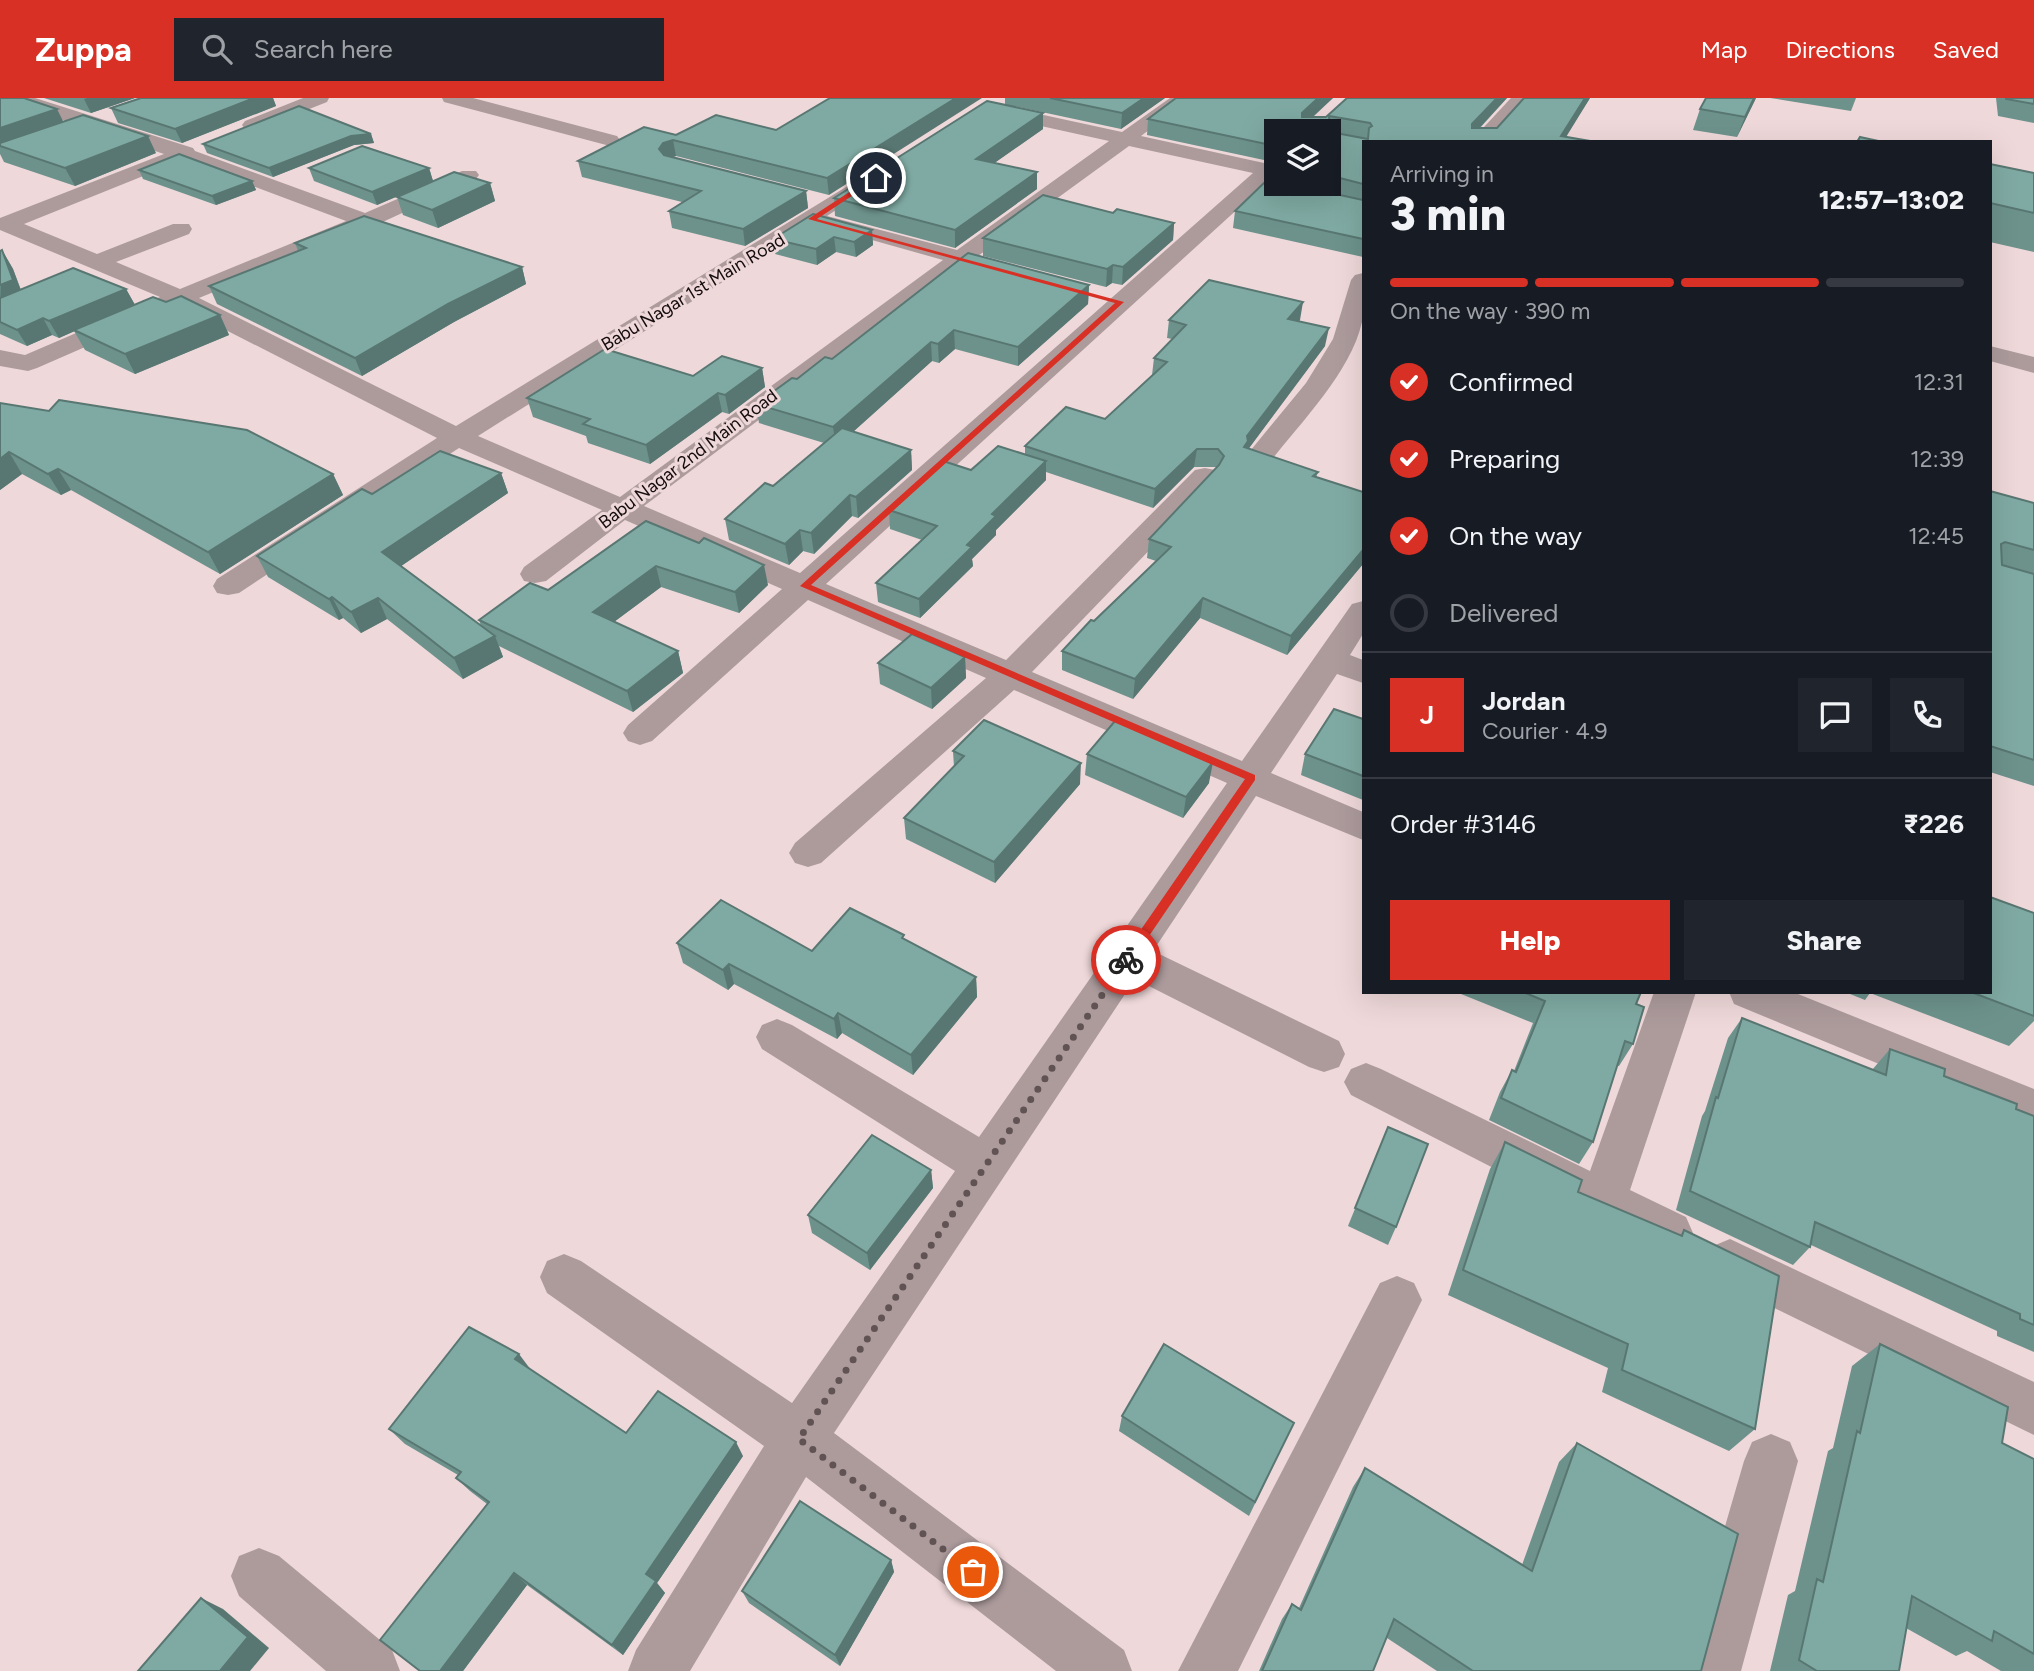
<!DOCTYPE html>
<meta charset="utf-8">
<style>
:root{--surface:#171b24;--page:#20242c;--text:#f1f3f6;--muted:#9ea1a6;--line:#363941;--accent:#d93025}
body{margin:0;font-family:Figtree,sans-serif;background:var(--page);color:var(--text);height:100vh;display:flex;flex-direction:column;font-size:26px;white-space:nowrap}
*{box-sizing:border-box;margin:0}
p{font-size:23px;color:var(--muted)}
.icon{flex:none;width:38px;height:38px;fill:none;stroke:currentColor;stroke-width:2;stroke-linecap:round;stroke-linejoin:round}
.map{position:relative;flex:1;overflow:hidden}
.details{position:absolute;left:1362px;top:42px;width:630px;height:854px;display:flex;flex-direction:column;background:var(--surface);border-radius:0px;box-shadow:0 7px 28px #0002}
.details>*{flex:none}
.buttons{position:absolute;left:1264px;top:21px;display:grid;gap:14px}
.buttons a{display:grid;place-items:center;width:77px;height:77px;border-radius:0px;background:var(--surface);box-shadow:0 7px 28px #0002;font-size:35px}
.pin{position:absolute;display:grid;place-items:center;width:60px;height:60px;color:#fff;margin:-30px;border:4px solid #fff;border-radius:50%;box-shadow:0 2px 7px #0007}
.courier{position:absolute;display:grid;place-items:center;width:70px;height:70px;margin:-35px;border:5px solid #d93025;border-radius:50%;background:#fff;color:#222;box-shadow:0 2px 9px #0007}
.summary em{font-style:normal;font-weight:800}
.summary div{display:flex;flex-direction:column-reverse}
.summary{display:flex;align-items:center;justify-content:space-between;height:119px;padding:0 28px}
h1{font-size:46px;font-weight:800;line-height:52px}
.bar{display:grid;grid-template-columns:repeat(4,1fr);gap:10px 7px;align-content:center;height:84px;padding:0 28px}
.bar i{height:9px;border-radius:5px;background:var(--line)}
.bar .active{background:var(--accent)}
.bar p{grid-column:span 4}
.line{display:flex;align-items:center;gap:18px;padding:0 28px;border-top:2px solid var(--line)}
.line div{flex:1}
.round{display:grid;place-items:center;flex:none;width:74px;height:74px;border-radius:0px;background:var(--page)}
ol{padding:0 28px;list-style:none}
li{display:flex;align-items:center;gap:21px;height:77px}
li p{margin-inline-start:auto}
li .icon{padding:7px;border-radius:50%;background:var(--accent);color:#fff;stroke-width:4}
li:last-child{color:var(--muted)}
li i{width:38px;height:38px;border:4px solid var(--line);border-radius:50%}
.primary-button{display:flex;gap:14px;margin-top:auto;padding:14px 28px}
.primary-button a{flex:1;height:80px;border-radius:0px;background:var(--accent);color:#fff;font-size:28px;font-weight:800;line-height:80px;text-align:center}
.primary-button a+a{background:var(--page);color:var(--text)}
header{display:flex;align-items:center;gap:42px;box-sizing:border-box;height:98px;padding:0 35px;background:var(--accent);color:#fff}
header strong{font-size:33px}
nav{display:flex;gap:38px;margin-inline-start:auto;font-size:24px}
.search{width:490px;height:63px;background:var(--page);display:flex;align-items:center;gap:18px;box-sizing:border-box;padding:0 24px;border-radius:0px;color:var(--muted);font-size:26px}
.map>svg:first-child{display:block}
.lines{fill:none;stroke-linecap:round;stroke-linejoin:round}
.minor{fill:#ad9b9c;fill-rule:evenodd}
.wall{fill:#6d928c}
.shaded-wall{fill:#597772}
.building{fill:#7faaa3;stroke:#597772;stroke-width:2;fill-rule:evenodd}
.route{fill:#d93025}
.done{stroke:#615354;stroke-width:7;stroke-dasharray:0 12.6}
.labels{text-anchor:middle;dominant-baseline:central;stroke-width:6;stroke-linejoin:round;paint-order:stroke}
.far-street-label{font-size:18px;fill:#140c0d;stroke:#efd8d9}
</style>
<header>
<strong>Zuppa</strong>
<div class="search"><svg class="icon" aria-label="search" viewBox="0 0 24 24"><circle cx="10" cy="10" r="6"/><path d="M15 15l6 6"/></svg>Search here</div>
<nav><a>Map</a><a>Directions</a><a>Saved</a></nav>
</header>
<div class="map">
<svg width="2034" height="1573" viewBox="0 0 2034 1573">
<rect width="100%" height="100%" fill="#efd8d9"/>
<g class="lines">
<g class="minor">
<path d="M7 0H35L193 50 195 53 365 115 462 73H476L479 77 476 81 374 128 199 200 456 328 872 73H886L889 77 827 118 957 152 1109 43 986 16 984 12 986 8 993 6 1122 34 1170 0H1191L1141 38 1264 65 1276 59V76L826 486 1006 562 1195 372 1205 370 1215 372 1219 378 1215 384 1032 574 1242 663 1352 506 1363 503V536L1350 557 1363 562V585L1337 576 1271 675 1363 714V742L1256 698 1153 853 1339 943 1345 956 1339 969 1324 974 1309 969 1135 881 834 1335 1124 1552 1132 1573H1056L806 1379 690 1573H628L636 1552 764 1348 547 1195 540 1179 547 1163 564 1156 581 1163 792 1305 955 1073 762 951 756 939 762 927 777 921 792 927 979 1039 1227 685 1014 592 821 765 808 769 795 765 789 755 795 745 986 580 808 502 652 643 640 647 628 643 623 635 628 627 782 491 625 422 546 483 535 485 524 483 520 476 524 469 602 412 459 350 239 495 228 497 217 495 213 488 217 481 437 340 179 208 37 270 28 273 0 268V252L25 257 160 199 0 132V120L164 56 9 4ZM1129 48 1253 75 800 475 644 408 964 168 975 171 983 169 986 164 978 158ZM183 62 346 123 180 191 116 164 189 136 192 131 189 126H173L97 156 24 126ZM815 126 943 162 620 399 478 338Z"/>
<path d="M303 0H329L327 4 259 31H245L242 27 245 23Z"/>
<path d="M442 0H473L617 38 620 42 610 48 444 4Z"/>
<path d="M1511 0H1530L1491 44H1470Z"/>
<path d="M1363 175C1364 190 1366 209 1362 224 1351 274 1301 324 1270 364L1260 366 1250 364 1246 358 1306 285 1333 241 1351 182 1355 177Z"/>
<path d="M1990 248 2034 259V275L1990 263Z"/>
<path d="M1654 894H1696L1630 1092 1686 1119 1693 1135 1686 1151 1669 1157 1587 1118 1351 997 1344 984 1351 971 1366 965 1381 971 1590 1073Z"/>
<path d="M1729 894H1793L2034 991V1030L1734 906Z"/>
<path d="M1730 1141 2034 1284V1337L1713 1180 1706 1164 1713 1148Z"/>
<path d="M1397 1178 1414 1185 1422 1202 1238 1573H1178L1380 1185Z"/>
<path d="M1771 1336 1790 1344 1798 1363 1741 1573H1683L1744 1363 1752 1344Z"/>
<path d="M259 1450 279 1458 392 1552 400 1573H326L239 1498 231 1478 239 1458Z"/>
</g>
</g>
<g class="wall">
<path d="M0 0 63 23 156 55 75 88 4 64 0 56Z"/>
<path d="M44 0H135L91 15Z"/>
<path d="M141 0H273L276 8 182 45 118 25 111 10Z"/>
<path d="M830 0 829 97 676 58 673 59 806 93 808 110 745 148 672 130 669 113 682 104 582 79 578 63 676 37 776 32Z"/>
<path d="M1005 0H1165L1121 31 1014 8 1043 31 994 65 1037 91 955 150 835 118 834 100 1005 6Z"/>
<path d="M1176 0H1333L1313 19H1326L1347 0H1507L1480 30H1497L1524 0H1590L1566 38 1363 44V159L1233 130 1235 113 1291 86H1328V33H1276V57L1264 62 1147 37 1148 21Z"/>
<path d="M1706 0H1756L1737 39 1693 32 1700 11Z"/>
<path d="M1770 0H1856L1851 13Z"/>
<path d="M1996 0H2034V25L1998 18Z"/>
<path d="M371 36 374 45 354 47 273 79 207 55 203 46Z"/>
<path d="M1990 66 2034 75V154L1990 144Z"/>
<path d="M309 70H429L433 83 377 107 314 83Z"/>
<path d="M139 72 252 83 256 92 216 107 143 81Z"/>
<path d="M490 85 495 103 438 130 403 117 397 99Z"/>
<path d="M1113 115 1174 125 1173 142 1122 187 1112 185 1106 189 983 158V140Z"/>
<path d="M872 132 873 147 856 159 836 154 817 167 775 156 773 141Z"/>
<path d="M295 145 522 169 526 186 454 224 362 278 217 206 209 188 298 153Z"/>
<path d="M2 152 13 171 21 192 126 191 135 207 166 204 220 217 229 237 135 276 85 252 74 233 59 240 52 237 27 248 0 236V153Z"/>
<path d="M1089 187 1088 206 1018 268 955 251 939 265 932 263 853 334 911 352 912 372 858 420 852 418 814 456 803 453 789 467 729 442 725 421 773 388 824 345 759 325 756 306 832 261Z"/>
<path d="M1169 222H1300L1299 223 1325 248 1248 351 1318 374 1316 380 1363 394V466L1287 557 1200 520 1133 601 1062 572V553L1156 463 1147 460 1149 441 1216 370V369H1194L1153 410 1046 374V382L996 432V437L972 461 973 468 920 520 878 504 876 485 922 442 890 431 889 412 971 372 1025 356V348L1105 321 1152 277 1154 260 1172 241 1167 240Z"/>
<path d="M762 270 765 289 729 316 722 314 650 366 588 345 586 338 533 319 527 300 693 278Z"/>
<path d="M0 305 333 376 343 397 220 476 71 392 61 397 22 376 0 392Z"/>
<path d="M501 375 508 395 401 468 481 528 479 522 548 492 646 423 768 487 739 515 661 489 614 524 678 553 683 575 633 614 499 548 503 559 463 581 387 521 361 535 343 520 339 522 268 479 257 458 372 396Z"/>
<path d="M1990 393 2034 405V688L1990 674Z"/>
<path d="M965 559 966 580 932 611 880 586 878 565Z"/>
<path d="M1363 621V702L1301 677 1305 656Z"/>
<path d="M953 653 1080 686 995 785 906 741 904 720 954 669Z"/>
<path d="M1087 656 1209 685 1183 720 1085 677Z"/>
<path d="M2034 815V923L2009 948 1870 895 1865 902 1845 894H1990Z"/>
<path d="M905 842 976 879 977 899 913 977 842 935 837 941 734 886 728 892 683 865 677 845 812 853Z"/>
<path d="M1456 894H1641L1636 906 1633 946 1619 968H1617L1593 1044 1579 1066 1489 1022 1500 994 1512 972 1514 973 1533 925Z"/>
<path d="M1742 920 1872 972 1890 951 1944 978 2016 1011 2034 1018V1254L1997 1238V1233L1811 1147 1810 1149 1793 1167 1676 1112 1702 1018 1705 1013 1728 940Z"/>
<path d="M1388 1029 1396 1129 1388 1147 1348 1128Z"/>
<path d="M1505 1044 1578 1094 1680 1137 1684 1132 1755 1331 1729 1353 1602 1294 1608 1270 1448 1197 1490 1071Z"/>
<path d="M931 1072 933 1090 870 1172 812 1135 808 1117Z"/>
<path d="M1880 1246 2002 1345 2034 1361V1573H2001L1967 1553 1956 1558 1906 1530 1899 1573H1770L1788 1497 1795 1493 1828 1353 1833 1350 1852 1268Z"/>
<path d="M531 1272 626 1335 743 1358 657 1485 665 1495 623 1557 527 1487 463 1573H420L487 1406 470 1393 456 1380 458 1377 405 1346 389 1331Z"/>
<path d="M1122 1318 1294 1325 1249 1418 1119 1333Z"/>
<path d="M1577 1345 1701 1573H1437L1387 1540 1373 1573H1259L1282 1521 1292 1506 1299 1510 1353 1389 1365 1370 1522 1467 1559 1364Z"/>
<path d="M891 1462 894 1474 840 1568 749 1505 742 1493Z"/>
</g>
<g class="shaded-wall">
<path d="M87 0H135L91 15 84 1Z"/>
<path d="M254 0H273L276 8 182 45 175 31Z"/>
<path d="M956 0H982L829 97 827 80Z"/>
<path d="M1144 0H1165L1121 31 1122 15Z"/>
<path d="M1318 0H1333L1299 31 1302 15Z"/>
<path d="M1497 0H1507L1468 42 1472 26Z"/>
<path d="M1585 0H1590L1563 44 1561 38Z"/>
<path d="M1754 0H1756L1737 39 1745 19Z"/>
<path d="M57 11 64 25 0 47V30Z"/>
<path d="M1043 15V31L976 78V61Z"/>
<path d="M371 36 374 45 354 47 273 79 269 70 351 38Z"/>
<path d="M148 38 156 55 75 88 65 70Z"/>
<path d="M1276 41V57L1264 62 1266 46Z"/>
<path d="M673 42 676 58 666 61 659 51 663 45Z"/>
<path d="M429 70 433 83 377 107 372 94Z"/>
<path d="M1037 74V91L955 150V132Z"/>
<path d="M252 83 256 92 216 107 212 98Z"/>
<path d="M490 85 495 103 438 130 432 112Z"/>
<path d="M806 93 808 110 745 148 743 131Z"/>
<path d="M1174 125 1173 142 1122 187 1123 169Z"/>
<path d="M872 132 873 147 856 159 854 144Z"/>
<path d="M834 139 836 154 817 167 816 151Z"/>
<path d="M2 152 13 171 24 201 0 210Z"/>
<path d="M1113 167 1112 185 1106 189 1107 171Z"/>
<path d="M522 169 526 186 454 224 362 278 355 260 448 206Z"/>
<path d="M1089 187 1088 206 1018 268V249Z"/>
<path d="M126 191 135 207 59 240 49 223Z"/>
<path d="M1303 204 1300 222 1286 238 1288 221Z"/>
<path d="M220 217 229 237 135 276 125 256Z"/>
<path d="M43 220 52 237 27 248 17 232Z"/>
<path d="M1329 230 1325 248 1247 353 1244 349 1247 338Z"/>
<path d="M954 232 955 251 939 265 938 246Z"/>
<path d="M931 244 932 263 836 349 833 329Z"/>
<path d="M762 270 765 289 729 316 725 297Z"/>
<path d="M718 295 722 314 650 366 646 347Z"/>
<path d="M1197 351 1194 369 1153 410 1155 391Z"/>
<path d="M911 352 912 372 858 420 856 399Z"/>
<path d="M9 354 22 376 0 392V361Z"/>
<path d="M1046 363V382L996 432V437L972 461 973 468 920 520 919 501 992 416Z"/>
<path d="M58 371 71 392 61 397 48 376Z"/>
<path d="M501 375 508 395 391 475 382 454Z"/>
<path d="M333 376 343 397 220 476 208 454Z"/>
<path d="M850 397 852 418 814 456 811 435Z"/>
<path d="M800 432 803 453 789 467 785 446Z"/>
<path d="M1363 452V466L1287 557 1291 538Z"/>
<path d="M764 467 768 487 739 515 735 494Z"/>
<path d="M656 468 661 489 599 535 593 514Z"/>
<path d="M332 499 343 520 339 522 329 501Z"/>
<path d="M378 500 387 521 361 535 351 514Z"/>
<path d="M1203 500 1200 520 1133 601 1135 581Z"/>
<path d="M495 538 503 559 463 581 454 560Z"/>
<path d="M678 553 683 575 633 614 627 593Z"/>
<path d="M965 559 966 580 932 611 931 590Z"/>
<path d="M1213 664 1209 685 1183 720 1186 699Z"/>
<path d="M1081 665 1080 686 995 785 994 764Z"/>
<path d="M729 866 734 886 728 892 723 872Z"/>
<path d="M976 879 977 899 913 977 911 957Z"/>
<path d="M838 915 842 935 837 941 834 921Z"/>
<path d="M931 1072 933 1090 870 1172 867 1155Z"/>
<path d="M519 1256 531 1272 515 1261Z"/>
<path d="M736 1344 743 1358 657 1485 665 1495 623 1557 612 1547 646 1476Z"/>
<path d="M891 1462 894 1474 840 1568 835 1557Z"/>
<path d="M514 1475 527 1487 463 1573H440Z"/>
<path d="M201 1500 223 1511 269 1550 250 1573H220Z"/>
</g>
<g class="building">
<path d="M0 0H24L57 11 0 30Z"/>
<path d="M141 0H254L175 31 111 10Z"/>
<path d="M830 0H956L827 80 673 42 663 45 659 51 664 57 806 93 743 131 669 113 701 93 578 63 644 29 676 37 716 17 776 32Z"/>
<path d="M1050 0H1144L1122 15Z"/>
<path d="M1176 0H1318L1302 15V19H1326L1347 0H1497L1472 26V30H1497L1524 0H1585L1561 38 1596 44H1363V86L1328 77V33H1276V41L1266 46 1148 21ZM1329 18 1370 25 1372 28 1369 30 1368 41 1330 34Z"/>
<path d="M1706 0H1754L1745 19 1700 11Z"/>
<path d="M2006 0H2034V6L2006 1Z"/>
<path d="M987 3 1043 15 976 61 1037 74 955 132 834 100Z"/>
<path d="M299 8 371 36 351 38 269 70 203 46Z"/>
<path d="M83 17 148 38 65 70 0 48V45Z"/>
<path d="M1860 39 1883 44H1857Z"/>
<path d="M362 48 429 70 372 94 309 70Z"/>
<path d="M179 56 252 83 212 98 139 72Z"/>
<path d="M1990 66 2034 75V115L1990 105Z"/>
<path d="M454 74 490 85 432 112 397 99Z"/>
<path d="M1268 81 1276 83V86H1290L1363 102V141L1235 113Z"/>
<path d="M1043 97 1113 115 1117 111 1174 125 1123 169 1113 167 1107 171 983 140Z"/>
<path d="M813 116 872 132 854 144 834 139 816 151 773 141Z"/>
<path d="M364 118 522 169 448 206 355 260 209 188 306 150 295 145Z"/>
<path d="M2 152 13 182 0 187V153Z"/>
<path d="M968 155 1089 187 1018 249 954 232 938 246 931 244 833 329 756 306 792 280 797 281 825 259 832 261Z"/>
<path d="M73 170 126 191 49 223 43 220 17 232 0 224V200Z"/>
<path d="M1209 182 1303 204 1288 221 1329 230 1247 338 1248 343 1244 349 1318 374 1313 378 1363 394V452L1291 538 1203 500 1135 581 1062 553 1091 522 1094 523 1171 449 1149 441 1219 367 1224 358 1218 351H1197L1155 391 1025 348 1066 309 1105 321 1167 264 1154 260 1186 227 1169 222Z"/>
<path d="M181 198 220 217 125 256 74 232 153 199 166 204Z"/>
<path d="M605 251 693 278 722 258 762 270 725 297 718 295 646 347 583 326 590 321 527 300Z"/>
<path d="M59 302 247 332 333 376 208 454 58 371 48 376 9 354 0 361V305L49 313Z"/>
<path d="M842 330 911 352 856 399 850 397 811 435 800 432 785 446 725 421 765 385 773 388Z"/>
<path d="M998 348 1046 363 992 416 996 418 967 447 972 449 919 501 876 485 937 428 889 412 943 363 971 372Z"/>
<path d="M440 353 501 375 382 454 495 538 454 560 378 500 351 514 332 499 329 501 257 458 362 391 372 396Z"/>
<path d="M1990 393 2034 405V452L2005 444 2001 446 2002 467 2034 476V662L1990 648Z"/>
<path d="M646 423 699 445 704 440 764 467 735 494 656 468 593 514 678 553 627 593 479 522 530 485 548 492Z"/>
<path d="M912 536 965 559 931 590 878 565Z"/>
<path d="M1334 611 1363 621V678L1305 656Z"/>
<path d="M984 622 1081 665 994 764 904 720 964 658 953 653Z"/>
<path d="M1115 623 1213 664 1186 699 1087 656Z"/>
<path d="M1990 799 2034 815V918L1971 894H1990Z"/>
<path d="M721 802 812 853 850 810 904 837 902 840 976 879 911 957 838 915 834 921 729 866 723 872 677 845Z"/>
<path d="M1523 894H1641L1636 906 1644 909 1633 946 1625 943 1593 1044 1501 1000 1512 972 1516 974 1545 903Z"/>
<path d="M1742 920 1886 977 1890 951 1945 971 1944 978 2017 1006 2016 1011 2034 1018V1227L2020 1221V1216L1815 1124 1810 1149 1690 1093 1716 999 1718 1000Z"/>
<path d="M1388 1029 1428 1046 1396 1129 1355 1110Z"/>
<path d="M872 1037 931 1072 867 1155 808 1117Z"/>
<path d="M1505 1044 1582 1082 1578 1094 1682 1138 1684 1132 1779 1178 1755 1331 1622 1272 1628 1246 1463 1172Z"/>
<path d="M469 1229 519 1256 515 1261 626 1335 658 1293 736 1344 646 1476 656 1483 612 1547 514 1475 440 1573H420L380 1542 489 1404 456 1380 461 1374 389 1331Z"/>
<path d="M1164 1246 1294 1325 1255 1404 1122 1318Z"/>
<path d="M1880 1246 2008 1309 2002 1345 2034 1361V1556L1994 1533 1992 1543 1912 1498 1899 1573H1817L1799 1562 1817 1481 1823 1484 1857 1333 1860 1335Z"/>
<path d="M1577 1345 1738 1436 1701 1573H1473L1394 1521 1373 1573H1262L1292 1506 1301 1512 1365 1370 1532 1473Z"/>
<path d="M800 1403 891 1462 835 1557 742 1493Z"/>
<path d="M201 1500 248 1539 220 1573H138Z"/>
</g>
<path class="route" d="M874 78 879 80 817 121 1124 204 811 487 1255 677V682L1130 866 1126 867 1120 862 1122 859 1245 681 800 488 1115 205 808 121Z"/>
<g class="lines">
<path class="done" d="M973 1474 799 1341 1126 862"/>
</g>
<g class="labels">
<g class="far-street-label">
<text transform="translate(693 194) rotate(-31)">Babu Nagar 1st Main Road</text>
<text transform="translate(688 361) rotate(-37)">Babu Nagar 2nd Main Road</text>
</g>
</g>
</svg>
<div class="buttons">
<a><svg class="icon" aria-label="layers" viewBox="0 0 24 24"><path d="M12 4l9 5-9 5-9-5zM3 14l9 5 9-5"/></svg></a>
</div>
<div class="pin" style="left:973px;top:1474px;background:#ea580c"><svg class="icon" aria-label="bag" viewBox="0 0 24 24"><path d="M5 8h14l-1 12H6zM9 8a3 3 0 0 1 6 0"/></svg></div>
<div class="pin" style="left:876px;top:80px;background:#1f2937"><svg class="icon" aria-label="home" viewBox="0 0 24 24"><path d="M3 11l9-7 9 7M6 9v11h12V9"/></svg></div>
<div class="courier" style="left:1126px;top:862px"><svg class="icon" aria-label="bike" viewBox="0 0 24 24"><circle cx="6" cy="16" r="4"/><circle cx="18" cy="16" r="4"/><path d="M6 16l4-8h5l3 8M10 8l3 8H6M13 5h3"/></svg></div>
<section class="details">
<div class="summary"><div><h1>3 min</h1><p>Arriving in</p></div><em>12:57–13:02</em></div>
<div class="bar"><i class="active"></i><i class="active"></i><i class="active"></i><i></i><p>On the way · 390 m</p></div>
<ol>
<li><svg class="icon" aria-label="check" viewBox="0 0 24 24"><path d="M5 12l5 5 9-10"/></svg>Confirmed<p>12:31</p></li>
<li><svg class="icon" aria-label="check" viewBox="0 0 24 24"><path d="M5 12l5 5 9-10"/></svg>Preparing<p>12:39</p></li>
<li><svg class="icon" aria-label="check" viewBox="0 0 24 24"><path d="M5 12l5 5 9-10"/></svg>On the way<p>12:45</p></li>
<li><i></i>Delivered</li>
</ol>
<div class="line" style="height:126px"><b class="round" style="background:var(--accent);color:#fff">J</b><div><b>Jordan</b><p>Courier · 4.9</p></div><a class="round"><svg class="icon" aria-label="chat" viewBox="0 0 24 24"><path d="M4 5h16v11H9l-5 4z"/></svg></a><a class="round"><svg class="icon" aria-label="phone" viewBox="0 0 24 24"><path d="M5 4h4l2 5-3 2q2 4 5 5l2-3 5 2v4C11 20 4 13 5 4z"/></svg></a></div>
<div class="line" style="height:91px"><div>Order #3146</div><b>₹226</b></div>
<div class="primary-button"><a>Help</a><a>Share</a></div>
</section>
</div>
